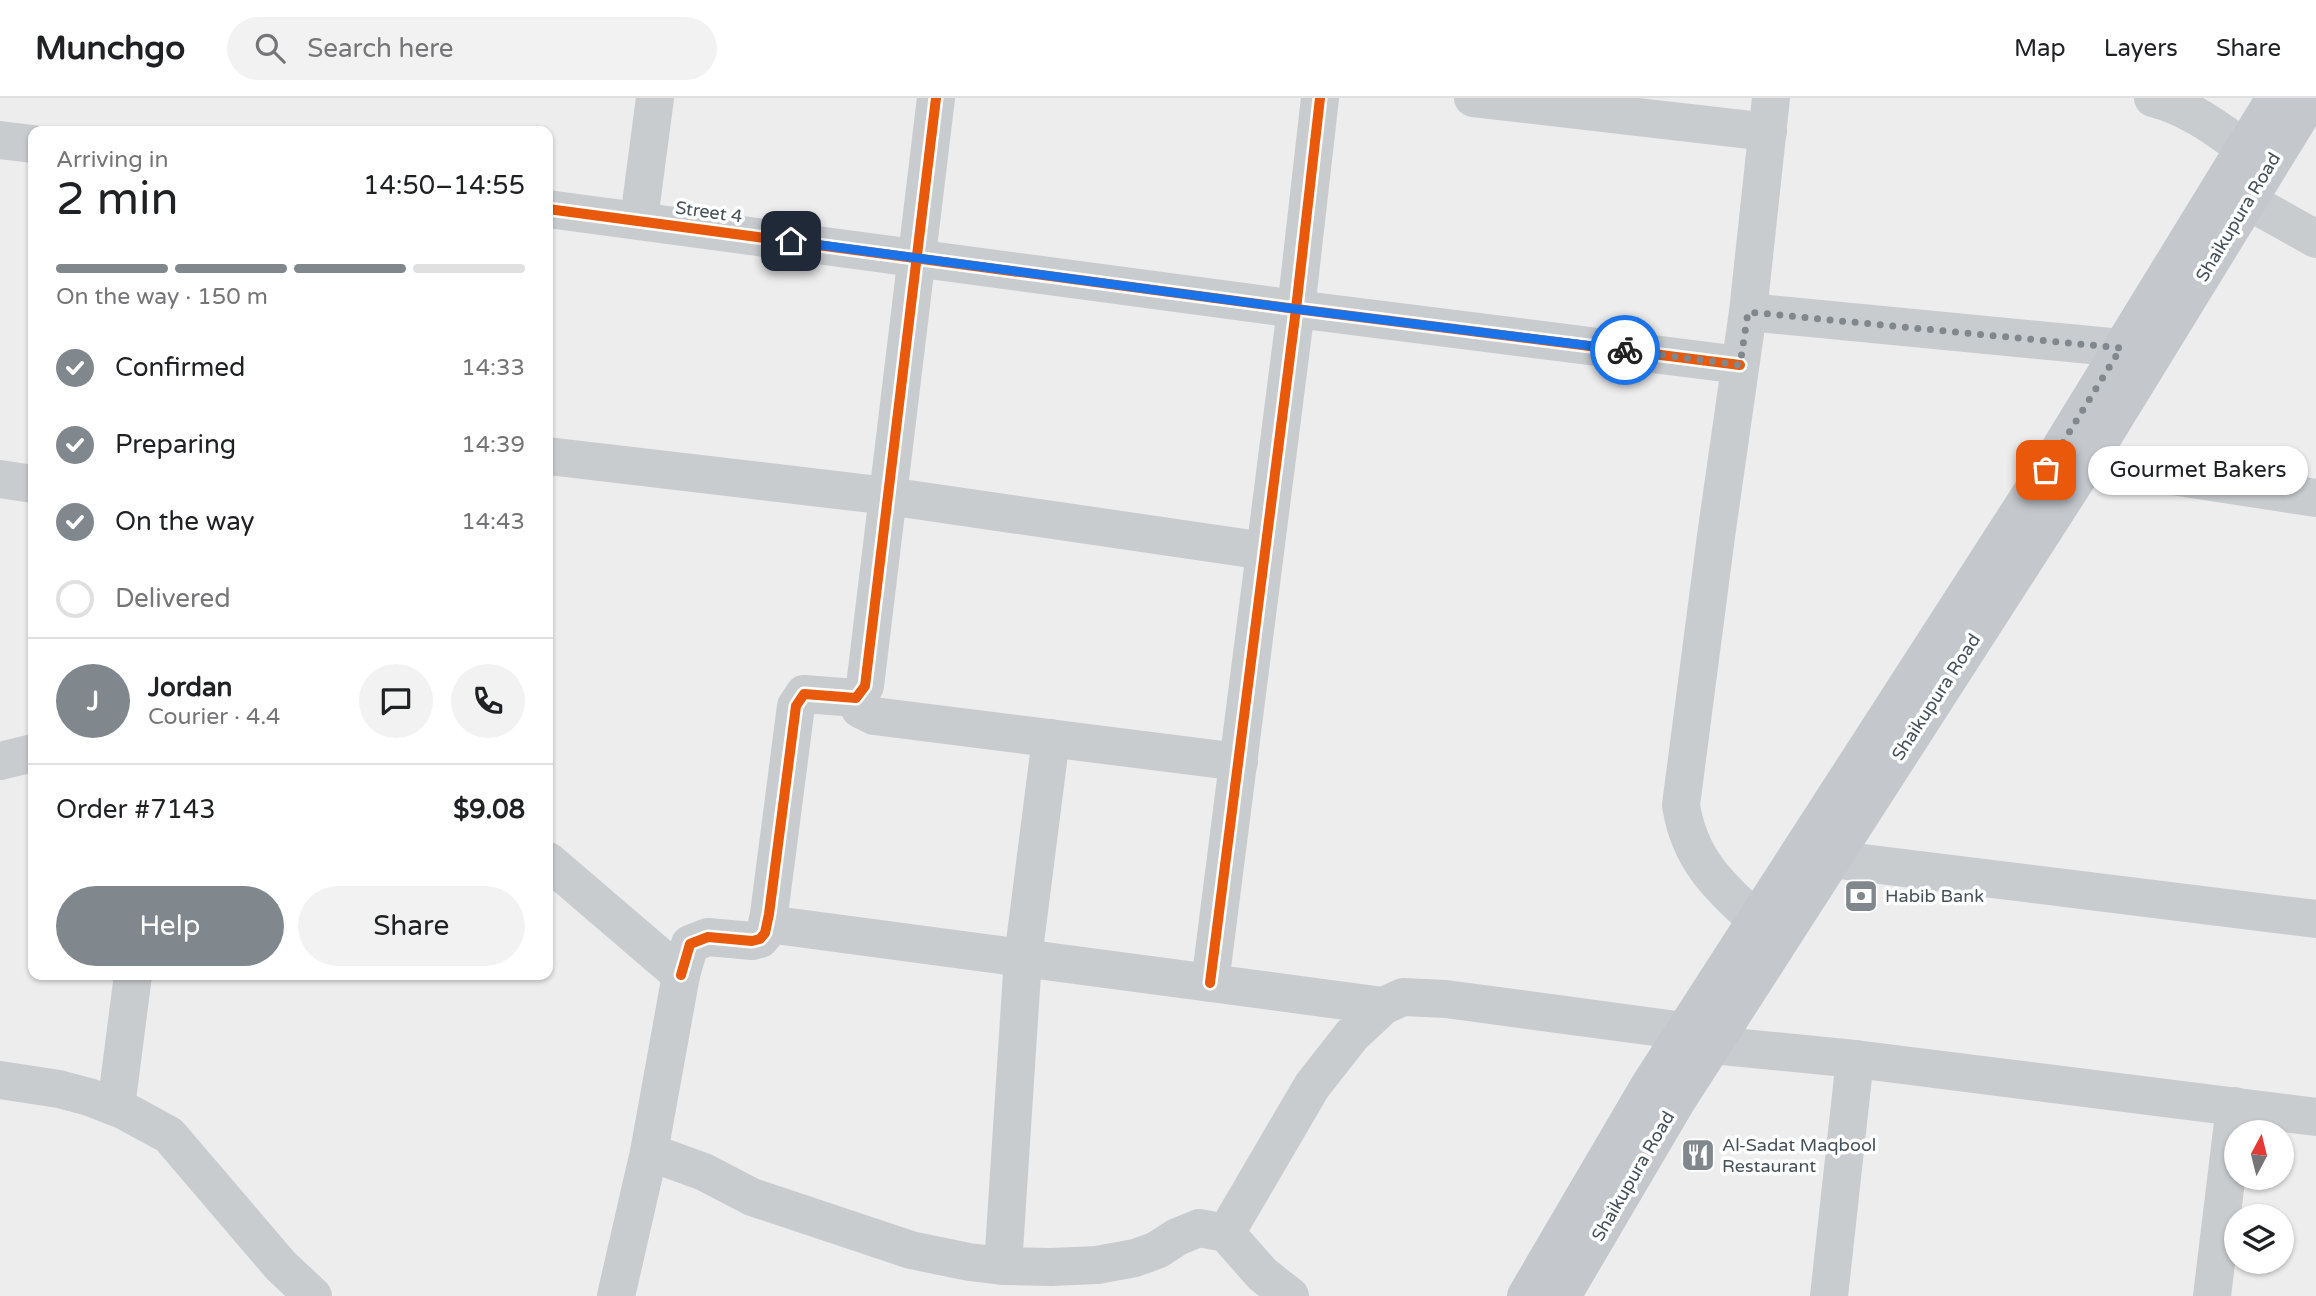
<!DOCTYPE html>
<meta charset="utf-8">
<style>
:root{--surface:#fff;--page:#f2f2f2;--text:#202124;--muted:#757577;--line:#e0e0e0;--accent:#80878d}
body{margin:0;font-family:"Varela Round",sans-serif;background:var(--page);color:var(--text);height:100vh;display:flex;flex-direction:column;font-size:26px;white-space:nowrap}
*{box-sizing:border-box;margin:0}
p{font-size:23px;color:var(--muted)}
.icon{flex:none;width:38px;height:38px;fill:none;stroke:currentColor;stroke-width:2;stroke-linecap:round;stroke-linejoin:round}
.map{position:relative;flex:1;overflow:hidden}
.sheet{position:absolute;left:28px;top:28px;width:525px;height:854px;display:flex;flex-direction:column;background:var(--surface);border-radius:14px;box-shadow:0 2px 5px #0004}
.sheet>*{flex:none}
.needle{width:46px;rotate:7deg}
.fabs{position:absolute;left:2224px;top:1022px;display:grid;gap:14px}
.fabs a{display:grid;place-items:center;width:70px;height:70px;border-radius:50%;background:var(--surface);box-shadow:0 2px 5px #0004;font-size:35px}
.pin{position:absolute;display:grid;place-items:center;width:60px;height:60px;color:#fff;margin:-30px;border-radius:14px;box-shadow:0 4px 10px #0006}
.courier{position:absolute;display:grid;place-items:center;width:70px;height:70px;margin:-35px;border:5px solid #1a73e8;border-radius:50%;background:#fff;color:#222;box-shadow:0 2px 9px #0007}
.bubble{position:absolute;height:49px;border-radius:24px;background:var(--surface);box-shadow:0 2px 5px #0004;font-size:23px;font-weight:600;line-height:49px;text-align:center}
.summary em{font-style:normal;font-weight:600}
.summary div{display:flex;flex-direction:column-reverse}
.summary{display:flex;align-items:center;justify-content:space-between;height:119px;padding:0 28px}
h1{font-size:46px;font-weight:600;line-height:52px}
.bar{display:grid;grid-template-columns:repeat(4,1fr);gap:10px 7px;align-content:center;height:84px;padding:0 28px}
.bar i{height:9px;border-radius:5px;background:var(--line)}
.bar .current{background:var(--accent)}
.bar p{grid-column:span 4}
.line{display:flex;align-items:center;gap:18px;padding:0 28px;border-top:2px solid var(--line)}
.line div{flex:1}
.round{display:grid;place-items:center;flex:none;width:74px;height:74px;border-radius:37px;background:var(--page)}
ol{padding:0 28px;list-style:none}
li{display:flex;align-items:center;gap:21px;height:77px}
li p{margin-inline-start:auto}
li .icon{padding:7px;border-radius:50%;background:var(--accent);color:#fff;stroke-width:4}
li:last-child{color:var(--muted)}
li i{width:38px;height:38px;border:4px solid var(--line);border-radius:50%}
.primary-button{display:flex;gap:14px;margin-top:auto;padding:14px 28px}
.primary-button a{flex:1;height:80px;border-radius:42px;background:var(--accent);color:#fff;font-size:28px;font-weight:600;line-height:80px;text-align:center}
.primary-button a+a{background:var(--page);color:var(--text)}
header{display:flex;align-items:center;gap:42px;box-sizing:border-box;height:98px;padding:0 35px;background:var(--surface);border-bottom:2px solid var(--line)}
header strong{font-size:33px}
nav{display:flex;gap:38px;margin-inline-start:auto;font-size:24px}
.search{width:490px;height:63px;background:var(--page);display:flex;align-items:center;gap:18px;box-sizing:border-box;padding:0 24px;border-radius:38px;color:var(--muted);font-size:26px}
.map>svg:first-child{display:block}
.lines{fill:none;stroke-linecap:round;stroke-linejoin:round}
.minor{stroke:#c9cccf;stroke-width:38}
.major{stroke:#c4c8cd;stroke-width:38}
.cycleway-casing{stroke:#fff;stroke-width:15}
.cycleway{stroke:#e8590c;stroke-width:10}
.done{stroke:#80878d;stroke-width:7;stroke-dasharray:0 12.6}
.route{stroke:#1a73e8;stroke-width:9}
.labels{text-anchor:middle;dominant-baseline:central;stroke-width:7;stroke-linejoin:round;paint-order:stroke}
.street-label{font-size:18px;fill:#44505a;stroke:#fff}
.poi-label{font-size:18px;fill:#44505a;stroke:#fff;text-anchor:start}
</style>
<header>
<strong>Munchgo</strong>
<div class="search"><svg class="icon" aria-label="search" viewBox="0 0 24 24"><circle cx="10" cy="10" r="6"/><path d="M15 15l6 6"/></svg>Search here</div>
<nav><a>Map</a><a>Layers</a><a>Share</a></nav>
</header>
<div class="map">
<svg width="2316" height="1198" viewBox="0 0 2316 1198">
<rect width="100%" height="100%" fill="#eeeded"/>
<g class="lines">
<g class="minor">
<path d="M1473 0 1768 34"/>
<path d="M2153 0C2188 9 2215 29 2244 50"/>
<path d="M0 42 33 46"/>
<path d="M2248 103 2316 141"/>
<path d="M548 111 1296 211 1740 267"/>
<path d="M639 121 655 0"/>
<path d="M1748 214 2121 250"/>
<path d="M548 358 888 398 1265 453"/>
<path d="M2087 365 2316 400"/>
<path d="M0 381 33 386"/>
<path d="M856 600 860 611 874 618 1239 664"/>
<path d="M0 663 33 655"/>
<path d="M1831 761 2316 821"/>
<path d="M548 763 681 877 649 1054 616 1198"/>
<path d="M1756 822C1718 788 1689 760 1681 707L1716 438 1748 214 1771 0"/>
<path d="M768 826 1383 908"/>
<path d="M681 877 690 846 708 839 752 843 760 841 765 835 769 816 796 608 804 596 856 600 865 588 936 0"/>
<path d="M1210 885 1296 211 1320 0"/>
<path d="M1712 947 1855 961 2316 1019"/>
<path d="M0 982 59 991 89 999 123 1012 169 1037 281 1168 313 1198"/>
<path d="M116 1009 133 877"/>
<path d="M649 1054 704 1074 752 1099 911 1152 969 1164 1003 1168 1051 1169 1097 1167 1135 1160 1157 1152 1177 1139 1199 1130 1226 1135 1262 1176 1290 1198"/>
<path d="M1226 1135 1312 988 1352 937 1383 908 1403 899 1446 901 1684 933"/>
<path d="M1003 1168 1023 860 1051 640"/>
<path d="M1829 1198 1855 961"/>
<path d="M2212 1198 2235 1008"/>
</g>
<g class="major">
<path d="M1526 1198 1649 988 2061 349 2275 0"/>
<path d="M1562 1198 1676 1004 2087 365 2311 0"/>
</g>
<g class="cycleway-casing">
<g id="cycleway">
<path d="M548 111 1296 211 1740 267"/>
<path d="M681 877 690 846 708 839 752 843 760 841 765 835 769 816 796 608 804 596 856 600 865 588 936 0"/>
<path d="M1210 885 1296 211 1320 0"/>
</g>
</g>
<use href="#cycleway" class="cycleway"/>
</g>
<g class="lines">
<path class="done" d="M1625 252 1740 267 1748 214 2121 250 2046 372"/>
<path class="route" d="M791 143 1296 211 1625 252"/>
</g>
<defs>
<g id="bank-square" transform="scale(1.75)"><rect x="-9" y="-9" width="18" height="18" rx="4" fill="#80878d" stroke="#fff"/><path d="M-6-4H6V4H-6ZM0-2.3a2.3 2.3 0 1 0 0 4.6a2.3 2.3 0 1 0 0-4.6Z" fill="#fff"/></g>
<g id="restaurant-square" transform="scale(1.75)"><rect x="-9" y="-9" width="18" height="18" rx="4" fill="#80878d" stroke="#fff"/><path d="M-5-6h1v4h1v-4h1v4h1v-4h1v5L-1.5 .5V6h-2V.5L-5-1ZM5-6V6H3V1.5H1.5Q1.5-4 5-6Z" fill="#fff"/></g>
</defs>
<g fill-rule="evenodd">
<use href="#bank-square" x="1861" y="798"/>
<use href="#restaurant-square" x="1698" y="1057"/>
</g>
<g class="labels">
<g class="street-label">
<text transform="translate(709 114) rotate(8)">Street 4</text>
<text transform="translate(2238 119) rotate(-59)">Shaikupura Road</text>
<text transform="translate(1936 599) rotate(-57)">Shaikupura Road</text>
<text transform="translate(1633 1078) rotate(-60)">Shaikupura Road</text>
</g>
<g class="poi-label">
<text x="1885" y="798">Habib Bank</text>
<text x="1722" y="1047">Al-Sadat Maqbool<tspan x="1722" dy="21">Restaurant</tspan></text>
</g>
</g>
</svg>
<div class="fabs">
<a><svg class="needle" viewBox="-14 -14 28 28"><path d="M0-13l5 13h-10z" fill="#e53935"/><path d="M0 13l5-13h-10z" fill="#757577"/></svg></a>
<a><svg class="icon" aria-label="layers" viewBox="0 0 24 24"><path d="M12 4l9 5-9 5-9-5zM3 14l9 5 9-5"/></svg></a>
</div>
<div class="pin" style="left:2046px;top:372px;background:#ea580c"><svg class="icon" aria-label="bag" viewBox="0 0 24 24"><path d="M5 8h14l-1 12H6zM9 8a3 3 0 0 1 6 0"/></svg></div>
<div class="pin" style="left:791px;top:143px;background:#1f2937"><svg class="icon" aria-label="home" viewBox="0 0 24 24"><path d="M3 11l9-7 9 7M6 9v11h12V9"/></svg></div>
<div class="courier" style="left:1625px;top:252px"><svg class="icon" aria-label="bike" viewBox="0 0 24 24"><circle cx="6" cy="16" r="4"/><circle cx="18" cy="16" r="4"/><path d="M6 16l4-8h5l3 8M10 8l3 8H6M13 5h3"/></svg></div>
<div class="bubble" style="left:2088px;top:348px;width:220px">Gourmet Bakers</div>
<section class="sheet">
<div class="summary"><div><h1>2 min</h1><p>Arriving in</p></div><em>14:50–14:55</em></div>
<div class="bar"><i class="current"></i><i class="current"></i><i class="current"></i><i></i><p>On the way · 150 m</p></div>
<ol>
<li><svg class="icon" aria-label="check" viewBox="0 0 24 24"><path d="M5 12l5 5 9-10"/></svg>Confirmed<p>14:33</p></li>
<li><svg class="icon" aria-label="check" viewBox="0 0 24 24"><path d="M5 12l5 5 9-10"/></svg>Preparing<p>14:39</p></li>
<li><svg class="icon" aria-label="check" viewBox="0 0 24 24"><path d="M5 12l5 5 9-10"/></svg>On the way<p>14:43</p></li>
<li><i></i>Delivered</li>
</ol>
<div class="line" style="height:126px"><b class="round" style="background:var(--accent);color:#fff">J</b><div><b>Jordan</b><p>Courier · 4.4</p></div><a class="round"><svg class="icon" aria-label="chat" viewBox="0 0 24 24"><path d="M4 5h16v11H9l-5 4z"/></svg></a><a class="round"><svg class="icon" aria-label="phone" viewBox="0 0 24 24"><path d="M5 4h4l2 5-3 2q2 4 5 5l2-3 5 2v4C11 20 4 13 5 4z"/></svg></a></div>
<div class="line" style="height:91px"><div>Order #7143</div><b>$9.08</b></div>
<div class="primary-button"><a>Help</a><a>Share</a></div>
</section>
</div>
